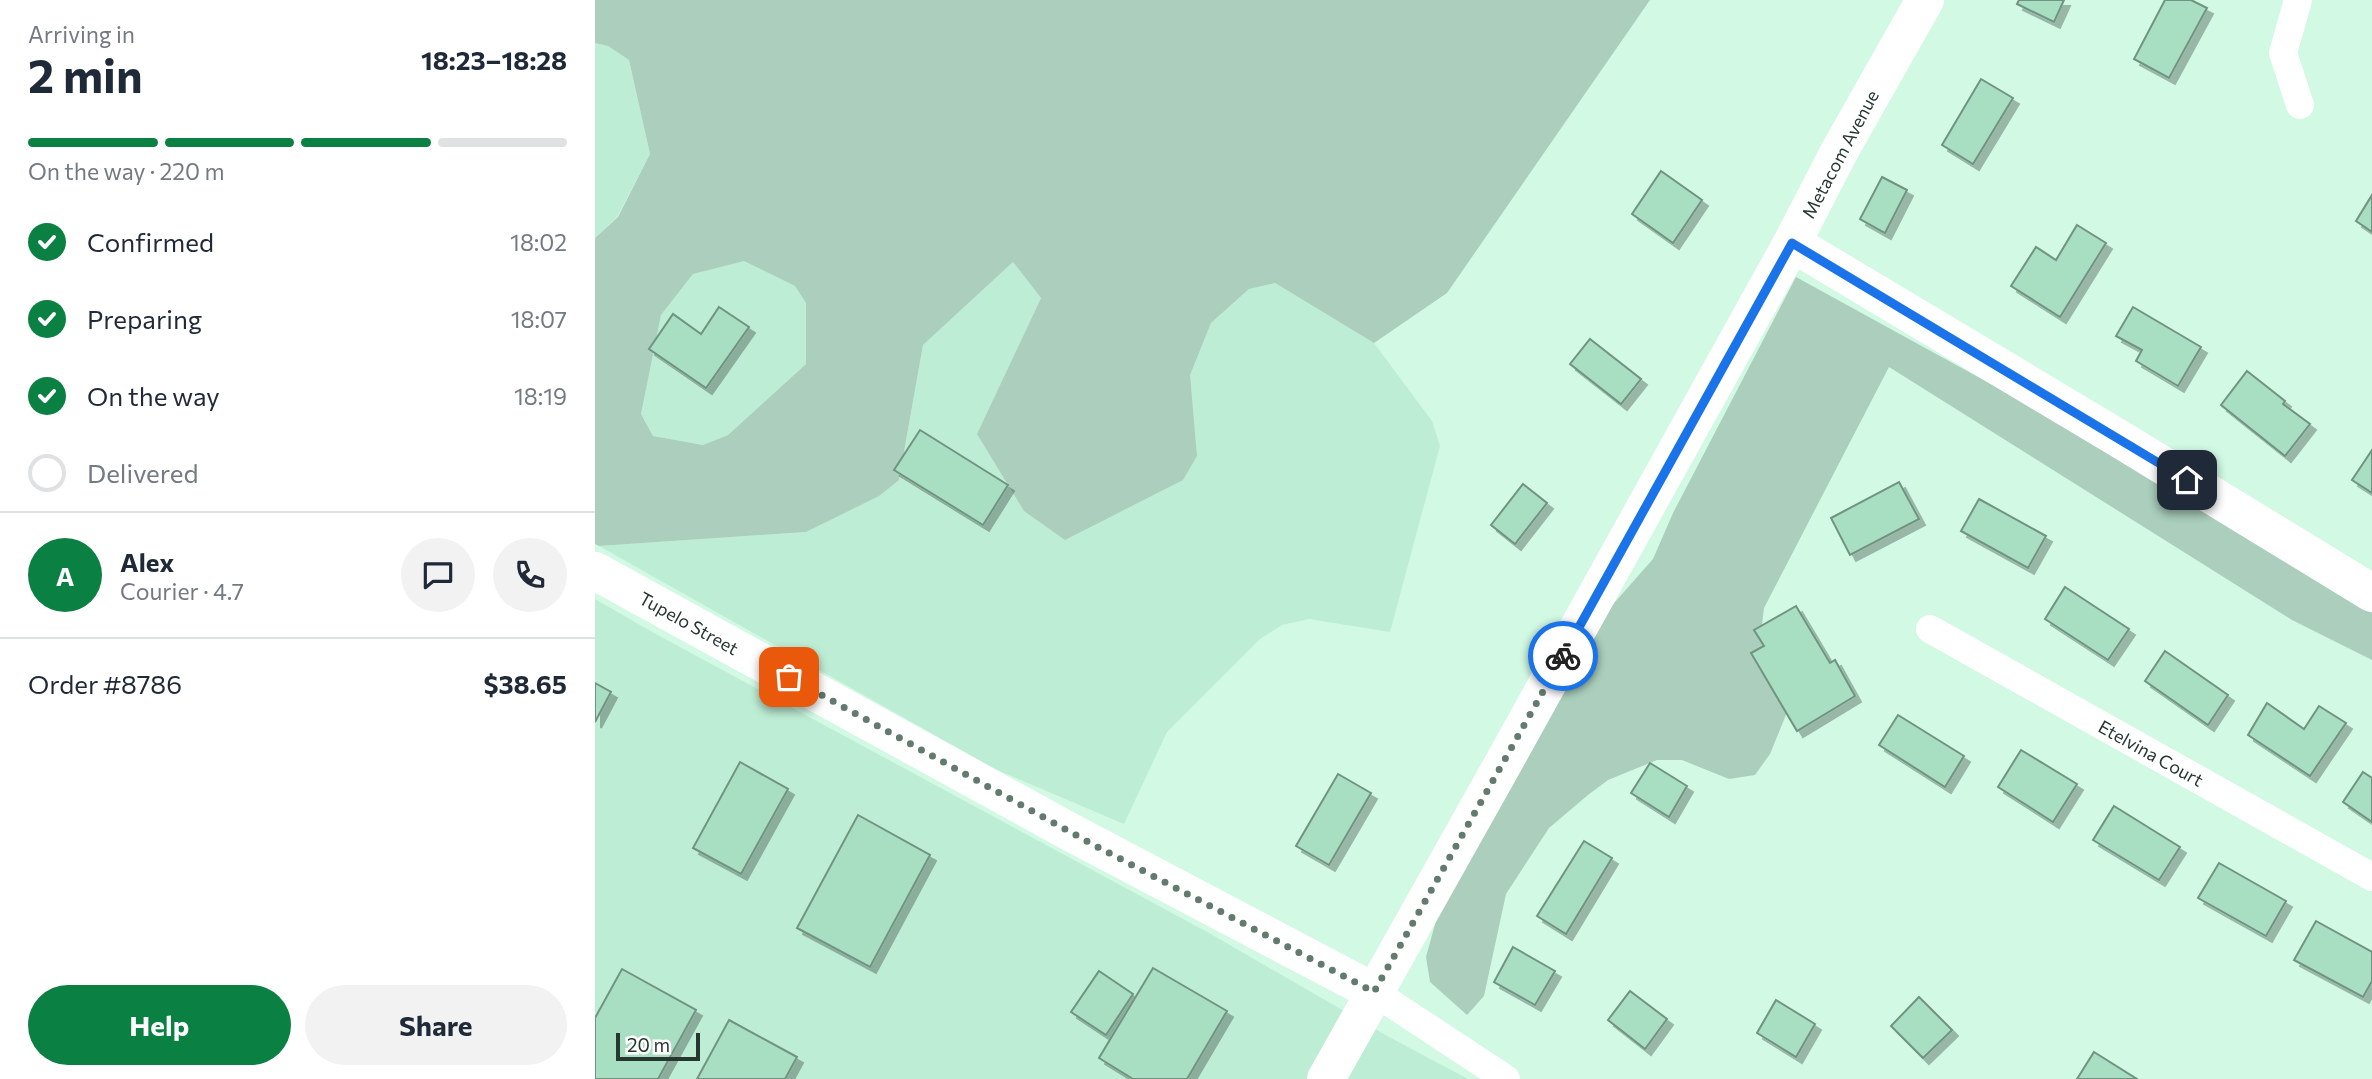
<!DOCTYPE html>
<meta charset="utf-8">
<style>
:root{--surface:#fff;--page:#f2f2f3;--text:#1f2937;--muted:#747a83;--line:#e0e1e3;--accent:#0b8043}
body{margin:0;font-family:Commissioner,sans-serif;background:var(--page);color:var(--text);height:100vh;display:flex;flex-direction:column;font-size:26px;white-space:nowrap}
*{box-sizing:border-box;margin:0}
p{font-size:23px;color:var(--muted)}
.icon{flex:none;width:38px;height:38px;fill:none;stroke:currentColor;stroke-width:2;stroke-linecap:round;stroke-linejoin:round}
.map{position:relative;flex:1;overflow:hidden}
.panel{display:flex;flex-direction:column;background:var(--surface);width:595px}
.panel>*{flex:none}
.scale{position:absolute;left:21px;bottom:18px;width:84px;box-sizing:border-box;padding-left:7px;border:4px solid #27372f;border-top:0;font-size:19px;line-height:24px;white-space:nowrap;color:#27372f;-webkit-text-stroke:5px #fff;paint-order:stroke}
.pin{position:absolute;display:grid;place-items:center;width:60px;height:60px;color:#fff;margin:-30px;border-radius:14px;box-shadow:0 4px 10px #0006}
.courier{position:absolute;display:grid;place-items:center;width:70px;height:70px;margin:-35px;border:5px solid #1a73e8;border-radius:50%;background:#fff;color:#222;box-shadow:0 2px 9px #0007}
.head em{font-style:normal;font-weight:700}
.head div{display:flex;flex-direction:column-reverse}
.head{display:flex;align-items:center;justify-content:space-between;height:119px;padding:0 28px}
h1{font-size:46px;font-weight:700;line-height:52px}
.bar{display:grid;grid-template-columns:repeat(4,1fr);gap:10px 7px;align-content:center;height:84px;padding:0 28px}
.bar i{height:9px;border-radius:5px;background:var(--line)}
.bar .current{background:var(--accent)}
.bar p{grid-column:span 4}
.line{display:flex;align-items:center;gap:18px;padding:0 28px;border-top:2px solid var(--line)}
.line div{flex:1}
.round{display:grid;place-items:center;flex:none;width:74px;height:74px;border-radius:37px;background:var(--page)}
ol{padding:0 28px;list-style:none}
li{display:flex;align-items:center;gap:21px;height:77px}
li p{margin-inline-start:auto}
li .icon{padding:7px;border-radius:50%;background:var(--accent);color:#fff;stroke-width:4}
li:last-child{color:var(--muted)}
li i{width:38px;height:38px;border:4px solid var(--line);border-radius:50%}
.action{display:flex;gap:14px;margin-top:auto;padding:14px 28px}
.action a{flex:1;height:80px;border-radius:42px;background:var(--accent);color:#fff;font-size:28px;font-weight:700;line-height:80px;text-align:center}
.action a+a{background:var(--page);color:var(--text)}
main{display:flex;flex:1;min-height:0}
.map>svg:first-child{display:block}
.built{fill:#beedd5}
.green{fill:#abcfbc;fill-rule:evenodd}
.building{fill:#a8dfc3;stroke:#709481;stroke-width:2;filter:url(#shadow)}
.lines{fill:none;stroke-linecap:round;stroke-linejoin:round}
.street{stroke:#fff;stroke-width:28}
.secondary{stroke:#fff;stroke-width:38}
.primary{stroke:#fff;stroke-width:38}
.done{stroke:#627b6e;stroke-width:7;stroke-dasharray:0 12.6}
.route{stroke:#1a73e8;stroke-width:9}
.labels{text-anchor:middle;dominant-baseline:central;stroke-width:7;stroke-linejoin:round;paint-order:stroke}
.street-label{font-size:18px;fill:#27372f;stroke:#fff}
</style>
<main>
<section class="panel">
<div class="head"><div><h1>2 min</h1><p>Arriving in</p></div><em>18:23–18:28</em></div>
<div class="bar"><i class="current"></i><i class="current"></i><i class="current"></i><i></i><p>On the way · 220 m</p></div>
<ol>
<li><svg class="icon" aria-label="check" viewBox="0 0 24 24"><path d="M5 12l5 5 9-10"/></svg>Confirmed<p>18:02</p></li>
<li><svg class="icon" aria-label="check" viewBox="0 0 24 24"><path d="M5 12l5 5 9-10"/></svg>Preparing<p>18:07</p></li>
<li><svg class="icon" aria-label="check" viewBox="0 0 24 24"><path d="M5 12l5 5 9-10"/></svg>On the way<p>18:19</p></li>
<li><i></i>Delivered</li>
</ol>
<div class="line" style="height:126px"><b class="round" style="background:var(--accent);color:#fff">A</b><div><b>Alex</b><p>Courier · 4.7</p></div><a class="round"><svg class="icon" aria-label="chat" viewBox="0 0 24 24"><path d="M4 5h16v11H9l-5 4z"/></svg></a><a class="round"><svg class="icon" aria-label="phone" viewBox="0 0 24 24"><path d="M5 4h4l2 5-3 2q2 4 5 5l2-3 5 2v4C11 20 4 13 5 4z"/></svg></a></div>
<div class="line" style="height:91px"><div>Order #8786</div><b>$38.65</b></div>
<div class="action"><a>Help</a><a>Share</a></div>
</section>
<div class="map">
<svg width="1777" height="1079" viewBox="0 0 1777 1079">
<defs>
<filter id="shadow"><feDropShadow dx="6" dy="6" stdDeviation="0" flood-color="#0004"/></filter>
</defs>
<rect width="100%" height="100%" fill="#d1f9e4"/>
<g class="built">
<path d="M0 43 13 46 34 60 55 154 22 217 0 238Z"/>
<path d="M149 260 200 286 211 303V364L133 435 108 445 58 436 46 414 66 315 98 274Z"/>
<path d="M418 262 446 298 383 434 602 456 594 375 616 323 654 289 680 283 779 343 837 421 845 446 795 632 714 619 687 625 665 639 572 732 529 824 400 769 4 546 211 532 304 480 328 345Z"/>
<path d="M0 599 59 633 614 933 794 1037 873 1079H0Z"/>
</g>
<g class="green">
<path d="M0 0H1055L852 293 779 343 680 283 654 289 616 323 595 375 602 456 588 480 470 540 429 511 382 434 446 298 418 262 328 345 304 480 284 496 211 532 4 546 0 544V238L23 217 55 154 34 60 13 46 0 43ZM149 261 200 286 211 303V364L133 435 108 445 58 436 46 414 66 315 98 274Z"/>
<path d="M1201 277 1467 423 1777 607V660L1697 620 1294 367 1169 608 1166 633 1195 705 1175 754 1160 775 1134 779 1087 760H1062L1013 780 993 795 954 828 911 894 889 996 872 1015 835 982 831 957 845 906 990 636 1058 559 1078 513Z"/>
</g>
<g class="building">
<path d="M1424 0H1469L1459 22 1422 4Z"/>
<path d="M1570 0H1596L1612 8 1574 78 1539 59Z"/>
<path d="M1386 79 1418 98 1378 164 1347 145Z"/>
<path d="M1066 171 1107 200 1078 243 1037 214Z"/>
<path d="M1287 177 1312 190 1290 233 1265 219Z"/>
<path d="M1777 195V232L1761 221Z"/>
<path d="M1482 225 1511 243 1465 317 1416 286 1441 247 1461 260Z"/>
<path d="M124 307 154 327 111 388 54 349 78 314 106 334Z"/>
<path d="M1538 307 1606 347 1583 386 1541 361 1547 350 1521 336Z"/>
<path d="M995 339 1046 379 1026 404 975 364Z"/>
<path d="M1652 371 1690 401 1688 404 1715 424 1690 456 1626 405Z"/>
<path d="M325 430 413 485 388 525 299 470Z"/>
<path d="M1777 450V493L1757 480Z"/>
<path d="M1304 482 1324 519 1255 555 1236 518Z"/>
<path d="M928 484 952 503 920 544 896 525Z"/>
<path d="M1384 499 1451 536 1433 568 1366 531Z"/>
<path d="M1470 587 1534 629 1513 660 1450 619Z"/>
<path d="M1201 606 1235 663 1240 660 1260 696 1202 731 1156 653 1169 646 1159 630Z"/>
<path d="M1570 651 1633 695 1613 725 1550 681Z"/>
<path d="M0 683 16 692 0 722Z"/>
<path d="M1672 703 1709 729 1724 706 1751 723 1715 776 1653 735Z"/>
<path d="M1303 715 1369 756 1350 787 1284 745Z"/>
<path d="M1426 750 1482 784 1458 822 1403 787Z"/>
<path d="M145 762 193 789 146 874 98 848Z"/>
<path d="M1055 763 1092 786 1074 817 1036 793Z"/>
<path d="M1768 772 1777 778V822L1748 802Z"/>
<path d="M743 774 776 793 734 865 701 846Z"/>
<path d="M1519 806 1585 847 1564 880 1498 840Z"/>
<path d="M263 815 335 855 275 967 202 928Z"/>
<path d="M989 841 1017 858 971 934 942 916Z"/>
<path d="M1624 863 1691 901 1671 936 1603 898Z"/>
<path d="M1721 921 1777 952V981L1768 997 1699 960Z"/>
<path d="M918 947 960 971 940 1005 899 982Z"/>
<path d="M558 968 632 1011 592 1079H538L504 1058Z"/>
<path d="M27 969 101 1010 63 1079H0V1018Z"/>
<path d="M504 971 538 994 511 1035 476 1012Z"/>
<path d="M1035 991 1072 1019 1050 1049 1013 1020Z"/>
<path d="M1324 997 1357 1030 1328 1058 1296 1026Z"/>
<path d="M1181 1000 1220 1024 1201 1057 1162 1033Z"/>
<path d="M134 1020 202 1057 190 1079H102Z"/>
<path d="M1499 1052 1542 1079H1482Z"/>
</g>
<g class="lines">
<g class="street">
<path d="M1703 0 1688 53 1705 105"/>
<path d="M1335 629 1777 877"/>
<path d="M779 992 911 1079"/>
</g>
<g class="secondary">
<path d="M1197 243 1523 438 1777 593"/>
<path d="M0 571 477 833 779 992"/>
</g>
<path class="primary" d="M731 1079 904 771 1197 243 1244 152 1330 0"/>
</g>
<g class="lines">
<path class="done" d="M194 677 499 845 779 992 968 656"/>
<path class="route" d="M968 656 1197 243 1592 480"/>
</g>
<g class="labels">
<g class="street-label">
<text transform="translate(1245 154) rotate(-62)">Metacom Avenue</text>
<text transform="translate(94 623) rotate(29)">Tupelo Street</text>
<text transform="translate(1556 753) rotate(29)">Etelvina Court</text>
</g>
</g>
</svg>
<div class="scale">20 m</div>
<div class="pin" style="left:194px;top:677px;background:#ea580c"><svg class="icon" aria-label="bag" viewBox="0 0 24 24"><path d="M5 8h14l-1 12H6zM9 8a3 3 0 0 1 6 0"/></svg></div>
<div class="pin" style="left:1592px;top:480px;background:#1f2937"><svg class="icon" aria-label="home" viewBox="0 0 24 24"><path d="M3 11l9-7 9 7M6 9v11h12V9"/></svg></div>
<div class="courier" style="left:968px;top:656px"><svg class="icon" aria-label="bike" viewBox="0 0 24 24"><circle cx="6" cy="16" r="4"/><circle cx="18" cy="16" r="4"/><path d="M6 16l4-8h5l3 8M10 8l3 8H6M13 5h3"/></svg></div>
</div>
</main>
